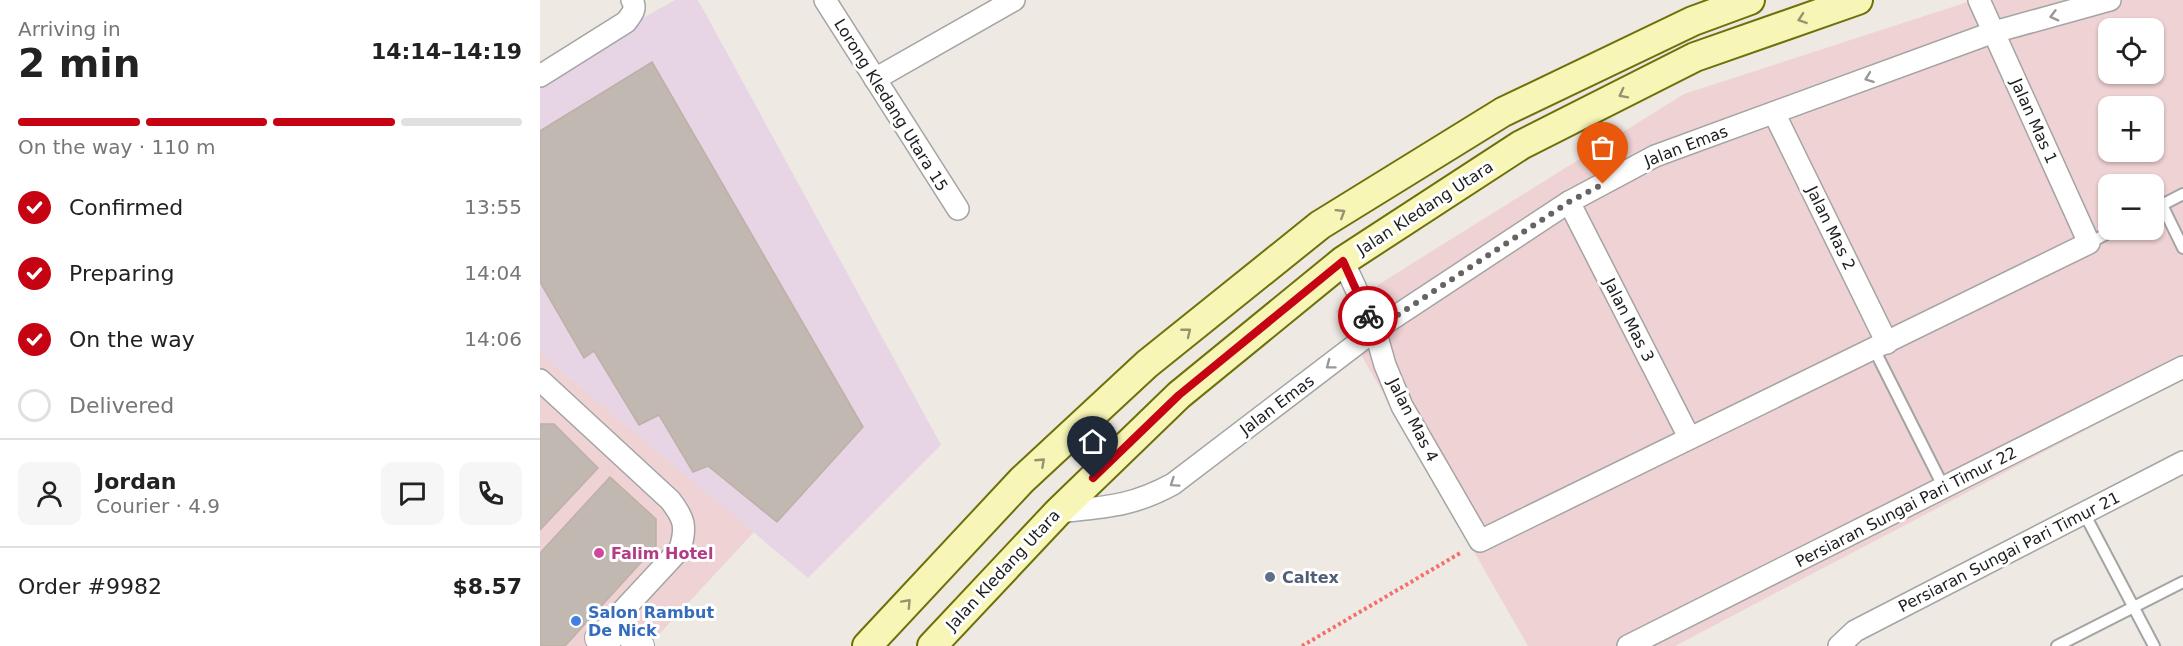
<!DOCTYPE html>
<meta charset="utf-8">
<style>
:root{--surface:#fff;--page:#f6f6f6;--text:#222;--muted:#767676;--line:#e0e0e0;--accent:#c60313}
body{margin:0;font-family:"DejaVu Sans",sans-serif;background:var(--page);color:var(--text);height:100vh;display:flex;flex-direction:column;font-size:22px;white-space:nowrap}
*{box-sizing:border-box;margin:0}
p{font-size:20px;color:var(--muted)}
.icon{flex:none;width:33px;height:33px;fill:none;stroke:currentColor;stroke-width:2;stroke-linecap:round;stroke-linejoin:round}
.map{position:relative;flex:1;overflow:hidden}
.sheet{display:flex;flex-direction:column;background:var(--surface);width:540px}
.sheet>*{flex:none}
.fabs{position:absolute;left:1558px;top:18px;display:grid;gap:12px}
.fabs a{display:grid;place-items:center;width:66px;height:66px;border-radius:12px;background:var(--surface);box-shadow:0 2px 4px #0004;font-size:30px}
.pin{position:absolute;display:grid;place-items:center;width:51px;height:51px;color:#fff;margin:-62px -26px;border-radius:50% 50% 50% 0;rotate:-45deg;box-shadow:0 0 6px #0007}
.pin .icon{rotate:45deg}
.courier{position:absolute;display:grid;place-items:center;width:60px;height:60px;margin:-30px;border:4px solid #c60313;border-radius:50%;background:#fff;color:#222;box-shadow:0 2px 8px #0007}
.summary em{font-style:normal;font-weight:700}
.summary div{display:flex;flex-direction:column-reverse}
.summary{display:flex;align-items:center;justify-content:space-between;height:102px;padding:0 18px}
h1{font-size:39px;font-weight:700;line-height:45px}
.bar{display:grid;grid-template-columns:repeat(4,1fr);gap:9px 6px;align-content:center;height:72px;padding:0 18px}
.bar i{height:8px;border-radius:4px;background:var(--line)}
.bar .active{background:var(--accent)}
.bar p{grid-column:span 4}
.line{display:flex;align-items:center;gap:15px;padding:0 18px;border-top:2px solid var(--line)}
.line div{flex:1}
.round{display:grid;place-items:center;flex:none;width:63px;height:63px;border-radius:12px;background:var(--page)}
ol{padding:0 18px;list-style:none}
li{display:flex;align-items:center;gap:18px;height:66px}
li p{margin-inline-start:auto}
li .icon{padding:6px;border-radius:50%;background:var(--accent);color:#fff;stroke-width:4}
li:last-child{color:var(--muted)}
li i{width:33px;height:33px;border:3px solid var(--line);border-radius:50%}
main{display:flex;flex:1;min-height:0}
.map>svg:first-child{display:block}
.commercial{fill:#efd2d3;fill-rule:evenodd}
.industrial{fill:#e7d5e5}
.building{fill:#c2b8b2;stroke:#bfafa5;stroke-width:1.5}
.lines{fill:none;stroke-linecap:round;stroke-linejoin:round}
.service-casing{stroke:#a4a4a4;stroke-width:14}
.minor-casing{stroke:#a4a4a4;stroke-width:24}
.tertiary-casing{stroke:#a4a4a4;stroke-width:28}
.secondary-casing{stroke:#6e7107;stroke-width:32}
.path{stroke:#f76d6a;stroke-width:4;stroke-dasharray:3 3;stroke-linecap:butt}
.service{stroke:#fff;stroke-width:10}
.minor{stroke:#fff;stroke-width:21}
.tertiary{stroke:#fff;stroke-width:26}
.secondary{stroke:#f8f6b7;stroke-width:28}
.oneway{stroke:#999}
.oneway2{stroke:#959472}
.done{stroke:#666462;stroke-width:6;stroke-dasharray:0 10.8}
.route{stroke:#c60313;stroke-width:8}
.hotel-dot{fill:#d1479c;stroke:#fff;stroke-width:2}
.service-dot{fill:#5c6f8a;stroke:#fff;stroke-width:2}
.shop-dot{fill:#3f7fe0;stroke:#fff;stroke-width:2}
.labels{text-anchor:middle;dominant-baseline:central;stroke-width:6;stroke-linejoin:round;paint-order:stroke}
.street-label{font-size:16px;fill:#1d1d1d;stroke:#fff}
.hotel-label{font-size:16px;font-weight:bold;fill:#b23c85;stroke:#fff;text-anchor:start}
.service-label{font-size:16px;font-weight:bold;fill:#4e5e75;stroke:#fff;text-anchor:start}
.shop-label{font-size:16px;font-weight:bold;fill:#366cbe;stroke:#fff;text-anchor:start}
</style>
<main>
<section class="sheet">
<div class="summary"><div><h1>2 min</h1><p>Arriving in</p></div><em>14:14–14:19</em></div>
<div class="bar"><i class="active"></i><i class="active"></i><i class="active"></i><i></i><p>On the way · 110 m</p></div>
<ol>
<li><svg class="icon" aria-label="check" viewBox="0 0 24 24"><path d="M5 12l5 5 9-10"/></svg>Confirmed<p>13:55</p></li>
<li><svg class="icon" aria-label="check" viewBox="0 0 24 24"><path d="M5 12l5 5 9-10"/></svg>Preparing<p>14:04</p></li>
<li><svg class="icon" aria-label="check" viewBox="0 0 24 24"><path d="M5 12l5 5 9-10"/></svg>On the way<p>14:06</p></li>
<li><i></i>Delivered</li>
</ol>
<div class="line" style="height:108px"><a class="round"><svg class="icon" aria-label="person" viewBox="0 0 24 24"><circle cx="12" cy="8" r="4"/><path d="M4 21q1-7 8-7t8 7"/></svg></a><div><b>Jordan</b><p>Courier · 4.9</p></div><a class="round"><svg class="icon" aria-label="chat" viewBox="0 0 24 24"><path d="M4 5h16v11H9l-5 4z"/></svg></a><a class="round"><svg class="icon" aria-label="phone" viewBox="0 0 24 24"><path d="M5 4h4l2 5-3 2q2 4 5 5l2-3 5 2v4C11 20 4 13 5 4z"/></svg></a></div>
<div class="line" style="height:78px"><div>Order #9982</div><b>$8.57</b></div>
</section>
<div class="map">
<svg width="1643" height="646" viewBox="0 0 1643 646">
<rect width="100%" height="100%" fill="#eee9e3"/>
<g class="commercial">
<path d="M1434 0H1643V379L1135 646H988L796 311 1144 94ZM1569 28H1614V74H1569ZM1569 106H1614V152H1569ZM1569 184H1614V230H1569Z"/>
<path d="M0 353 214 532 108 646H0Z"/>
</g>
<path class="industrial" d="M135 0H158L401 445 268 578 0 353V76Z"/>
<g class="building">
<path d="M112 62 323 427 237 522 168 466 153 472 119 415 99 425 54 351 44 358 0 282V131Z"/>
<path d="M0 424H14L58 468 0 530Z"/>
<path d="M70 477 116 519V546L25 646H0V553Z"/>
</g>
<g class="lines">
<g class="service-casing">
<g id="service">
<path d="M1622 205 1643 248"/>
<path d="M1614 209 1643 194"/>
<path d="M1549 243 1574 230"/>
<path d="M1334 349 1404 488"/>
<path d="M1544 513 1614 646"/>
<path d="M1517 646 1643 582"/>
</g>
</g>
<g class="minor-casing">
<g id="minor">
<path d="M285 0 418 209"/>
<path d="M0 76 86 22C92 14 97 9 92 0"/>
<path d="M335 79 474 0"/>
<path d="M1234 113 1347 343"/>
<path d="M1029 202 1149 437"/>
<path d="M803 261 835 330 845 365 862 406 940 541 1549 243 1439 0"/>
<path d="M0 380 130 500C144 518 147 526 140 549L63 632"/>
<path d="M518 512C564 507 591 507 633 484L835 330 1029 202 1115 156 1454 32 1570 0"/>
<path d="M1088 646 1643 367"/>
<path d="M1299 646 1315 631 1643 462"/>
</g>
</g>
<g class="tertiary-casing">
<g id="tertiary">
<path d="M74 621 101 646"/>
<path d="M58 638 67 646"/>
</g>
</g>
<g class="secondary-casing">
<g id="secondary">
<path d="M327 646 482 480 607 364 780 225 963 112 1153 21 1210 0"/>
<path d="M392 646 518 512 639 395 803 261 981 145 1155 57 1318 0"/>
</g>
</g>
<path class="path" d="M762 646 922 552"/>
<use href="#service" class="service"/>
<use href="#minor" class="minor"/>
<use href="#tertiary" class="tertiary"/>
<use href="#secondary" class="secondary"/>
</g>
<defs><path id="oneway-chevron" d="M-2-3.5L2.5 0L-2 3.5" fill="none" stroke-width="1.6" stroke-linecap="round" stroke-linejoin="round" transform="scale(1.5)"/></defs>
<g class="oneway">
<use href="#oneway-chevron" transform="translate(1514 16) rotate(165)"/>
<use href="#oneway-chevron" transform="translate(1329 78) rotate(160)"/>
<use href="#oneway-chevron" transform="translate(790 365) rotate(143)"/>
<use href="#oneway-chevron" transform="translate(634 483) rotate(146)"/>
</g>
<g class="oneway2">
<use href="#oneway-chevron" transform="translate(1262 19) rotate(161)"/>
<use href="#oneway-chevron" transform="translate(1083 94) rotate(153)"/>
<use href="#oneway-chevron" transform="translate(801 213) rotate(-32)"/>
<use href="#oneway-chevron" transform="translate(647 332) rotate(-39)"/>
<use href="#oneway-chevron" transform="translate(501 462) rotate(-43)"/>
<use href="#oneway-chevron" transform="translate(367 603) rotate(-47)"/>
</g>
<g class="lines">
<path class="done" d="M828 316 835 330 1029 202 1063 184"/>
<path class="route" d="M553 478 639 395 803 261 828 316"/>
</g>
<circle class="hotel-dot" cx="59" cy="553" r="6"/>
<circle class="service-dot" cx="730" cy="577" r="6"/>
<circle class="shop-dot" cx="36" cy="621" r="6"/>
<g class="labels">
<g class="street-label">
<text transform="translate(351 105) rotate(58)">Lorong Kledang Utara 15</text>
<text transform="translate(1494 121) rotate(66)">Jalan Mas 1</text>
<text transform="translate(1146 146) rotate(-21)">Jalan Emas</text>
<text transform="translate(885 208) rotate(-33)">Jalan Kledang Utara</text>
<text transform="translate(1291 228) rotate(64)">Jalan Mas 2</text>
<text transform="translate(1089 320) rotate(63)">Jalan Mas 3</text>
<text transform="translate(737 405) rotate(-37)">Jalan Emas</text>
<text transform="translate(873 420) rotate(63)">Jalan Mas 4</text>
<text transform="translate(1366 507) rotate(-27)">Persiaran Sungai Pari Timur 22</text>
<text transform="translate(1469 552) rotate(-27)">Persiaran Sungai Pari Timur 21</text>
<text transform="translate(463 570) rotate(-47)">Jalan Kledang Utara</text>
</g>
<g class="hotel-label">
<text x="71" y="553">Falim Hotel</text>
</g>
<g class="service-label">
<text x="742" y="577">Caltex</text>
</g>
<g class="shop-label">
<text x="48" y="612">Salon Rambut<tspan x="48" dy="18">De Nick</tspan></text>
</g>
</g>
</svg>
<div class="fabs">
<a><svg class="icon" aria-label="locate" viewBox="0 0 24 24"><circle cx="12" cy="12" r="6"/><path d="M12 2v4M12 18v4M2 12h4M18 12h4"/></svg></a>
<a>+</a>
<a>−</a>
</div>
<div class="pin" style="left:1063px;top:184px;background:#ea580c"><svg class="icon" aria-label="bag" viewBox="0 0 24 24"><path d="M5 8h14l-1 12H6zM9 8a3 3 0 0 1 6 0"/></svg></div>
<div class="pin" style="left:553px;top:478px;background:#1f2937"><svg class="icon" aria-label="home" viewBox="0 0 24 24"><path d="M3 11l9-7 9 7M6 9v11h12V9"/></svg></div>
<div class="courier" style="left:828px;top:316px"><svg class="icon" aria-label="bike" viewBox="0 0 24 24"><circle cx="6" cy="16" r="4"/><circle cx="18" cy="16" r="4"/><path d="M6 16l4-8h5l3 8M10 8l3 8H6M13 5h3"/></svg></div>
</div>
</main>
